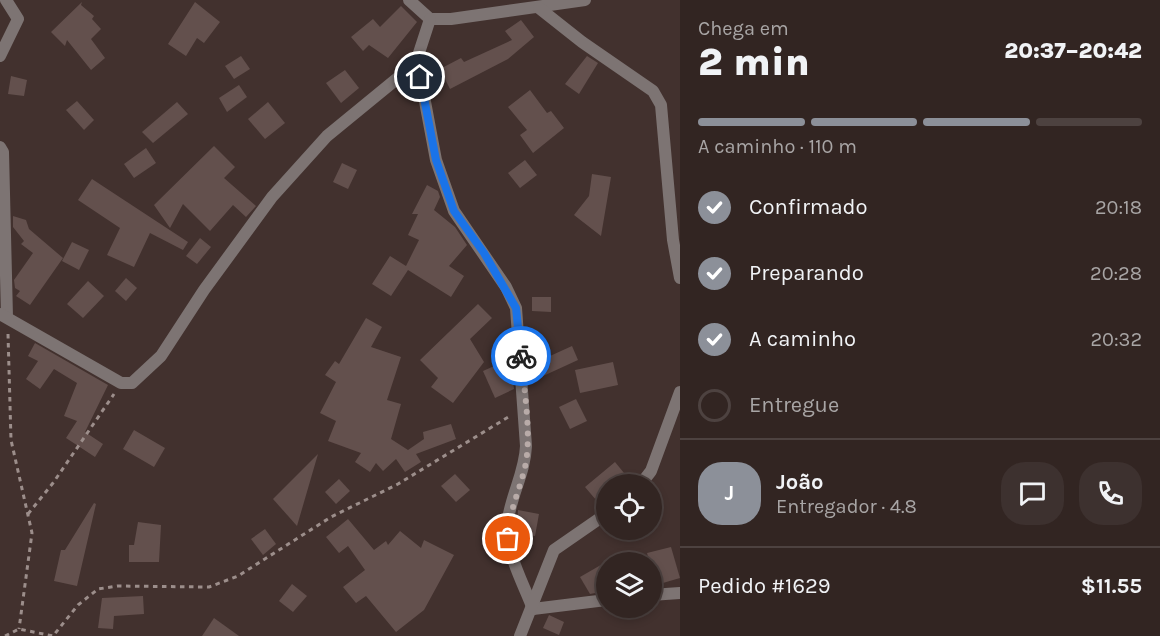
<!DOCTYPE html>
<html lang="pt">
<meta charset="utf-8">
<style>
:root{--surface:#322522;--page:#3d312f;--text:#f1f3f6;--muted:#a8a5a5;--line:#4d4240;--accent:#8c9099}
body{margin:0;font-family:Karla,sans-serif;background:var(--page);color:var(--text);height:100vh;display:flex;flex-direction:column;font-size:22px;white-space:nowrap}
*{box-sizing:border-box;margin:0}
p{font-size:20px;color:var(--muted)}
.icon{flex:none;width:33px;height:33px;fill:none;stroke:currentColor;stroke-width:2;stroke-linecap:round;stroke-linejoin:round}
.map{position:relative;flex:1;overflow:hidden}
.panel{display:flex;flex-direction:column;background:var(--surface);width:480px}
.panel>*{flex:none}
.buttons{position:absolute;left:596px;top:474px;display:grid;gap:12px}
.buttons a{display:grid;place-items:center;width:66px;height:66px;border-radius:50%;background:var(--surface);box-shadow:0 3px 9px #0003,0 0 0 2px var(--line);font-size:30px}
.pin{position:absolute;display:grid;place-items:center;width:51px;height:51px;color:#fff;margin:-26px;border:3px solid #fff;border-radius:50%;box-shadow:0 2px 6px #0007}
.courier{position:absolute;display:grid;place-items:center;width:60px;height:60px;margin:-30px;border:4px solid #1a73e8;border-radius:50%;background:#fff;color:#222;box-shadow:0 2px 8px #0007}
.headline em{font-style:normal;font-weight:800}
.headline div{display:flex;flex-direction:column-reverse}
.headline{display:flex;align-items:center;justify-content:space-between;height:102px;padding:0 18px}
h1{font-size:39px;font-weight:800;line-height:45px}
.bar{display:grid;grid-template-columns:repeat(4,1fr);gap:9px 6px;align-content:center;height:72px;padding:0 18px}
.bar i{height:8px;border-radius:4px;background:var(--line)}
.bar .active{background:var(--accent)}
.bar p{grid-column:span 4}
.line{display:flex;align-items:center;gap:15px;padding:0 18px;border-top:2px solid var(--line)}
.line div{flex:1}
.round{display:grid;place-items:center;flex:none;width:63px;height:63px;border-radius:24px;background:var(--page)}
ol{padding:0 18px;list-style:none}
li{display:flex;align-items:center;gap:18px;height:66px}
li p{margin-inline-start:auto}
li .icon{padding:6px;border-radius:50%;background:var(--accent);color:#fff;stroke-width:4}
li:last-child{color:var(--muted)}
li i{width:33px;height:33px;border:3px solid var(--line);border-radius:50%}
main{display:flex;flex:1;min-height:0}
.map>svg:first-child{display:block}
.building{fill:#63504d}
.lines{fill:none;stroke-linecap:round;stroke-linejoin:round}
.path{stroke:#9c8e8b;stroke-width:3;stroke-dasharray:4.5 4.5;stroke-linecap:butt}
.minor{stroke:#7d7473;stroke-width:12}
.done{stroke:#b8aba8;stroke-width:6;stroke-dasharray:0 10.8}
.route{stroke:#1a73e8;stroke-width:8}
</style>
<main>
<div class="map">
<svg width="680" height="636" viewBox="0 0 680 636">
<rect width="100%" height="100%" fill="#42312e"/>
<g class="building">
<path d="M82 2 81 5 94 16 92 19 101 29 91 39 105 58 91 70 67 40 65 46 51 32Z"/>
<path d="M195 2 220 22 204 43 197 38 186 56 168 44Z"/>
<path d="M401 6 417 22 388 58 369 45 363 51 351 37 373 19 380 27Z"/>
<path d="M521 20 534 37 508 59 450 89 440 69 461 58 464 62 512 40 505 31Z"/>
<path d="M241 56 250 69 234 79 225 66Z"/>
<path d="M587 56 598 63 579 94 565 84Z"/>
<path d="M345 70 359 88 341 103 326 83Z"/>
<path d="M11 76 27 80 24 96 8 94Z"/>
<path d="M239 85 247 97 227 112 219 98Z"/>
<path d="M530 90 547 113 551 111 564 128 533 153 520 135 527 130 508 107Z"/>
<path d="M77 101 94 120 84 130 66 110Z"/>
<path d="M177 102 188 114 153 143 142 132Z"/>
<path d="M268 102 285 123 265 139 248 119Z"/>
<path d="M214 146 235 167 224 178 256 206 246 217 233 205 210 231 183 204 170 228 154 205Z"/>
<path d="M146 148 156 163 134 178 124 164Z"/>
<path d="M525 160 537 175 520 188 508 173Z"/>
<path d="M342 163 357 170 348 189 333 182Z"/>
<path d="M592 174 611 177 601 236 574 215 589 196Z"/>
<path d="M92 179 188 242 183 250 150 233 134 267 107 255 120 228 78 200Z"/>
<path d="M427 185 438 191 440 197 434 210 455 227 467 245 449 266 464 276 451 297 408 270 391 296 372 284 390 256 406 266 419 240 408 235 418 214H412Z"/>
<path d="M13 216 26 220 29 229 63 258 30 305 16 296 20 291 15 288 14 280 33 253 21 244 24 241 13 227Z"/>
<path d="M200 238 211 247 197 264 186 256Z"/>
<path d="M72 242 89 250 79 270 62 261Z"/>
<path d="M126 278 137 288 126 301 115 291Z"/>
<path d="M88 281 104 296 83 318 67 304Z"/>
<path d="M532 297H551V312L532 311Z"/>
<path d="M478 304 492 318 470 339 484 362 453 403 431 387 438 378 420 360Z"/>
<path d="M366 318 382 327 371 347 401 357 387 400 401 404 391 439 408 450 424 439 423 432 451 424 456 439 416 454 421 462 405 472 396 459 383 471 376 463 370 472 355 462 361 453 328 441 336 421 320 413 336 382 325 375 335 361 339 364Z"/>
<path d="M35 343 108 385 85 432 103 444 95 457 66 438 77 421 64 416 77 383 54 369 40 389 26 379 38 361 28 356Z"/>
<path d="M572 346 578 360 530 382 528 366Z"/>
<path d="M510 359 514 389 495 398 483 371Z"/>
<path d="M613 362 618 385 580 393 575 370Z"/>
<path d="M576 399 587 421 570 429 559 407Z"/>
<path d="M134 430 165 448 154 467 123 449Z"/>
<path d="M318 454 297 526 273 499Z"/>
<path d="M615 462 633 484H606V506L602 507 585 487Z"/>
<path d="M455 474 470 490 456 502 441 486Z"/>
<path d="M339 479 350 491 336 504 325 492Z"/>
<path d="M94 503 96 504 77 586 54 581 61 550H65Z"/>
<path d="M518 510 539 514 535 536 516 533Z"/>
<path d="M348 519 374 550 386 541 388 545 400 531 421 548 424 540 454 555 424 610 396 632 366 596 356 603 343 587 365 570 348 546 339 553 326 537Z"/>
<path d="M138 522 161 525 159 562H129V545H134Z"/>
<path d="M265 529 276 544 263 555 251 539Z"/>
<path d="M671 547 680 578 656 585 647 553Z"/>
<path d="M606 562V591L590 594 580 577Z"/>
<path d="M292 584 307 596 293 612 279 601Z"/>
<path d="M143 596 144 614 114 616 113 629 98 628 102 598Z"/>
<path d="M549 615 564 622 559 635 543 628Z"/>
<path d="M214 618 239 636H202Z"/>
</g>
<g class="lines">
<g class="path">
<path d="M8 334 11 440 32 533 19 629"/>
<path d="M28 514 53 483 114 394"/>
<path d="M5 636 19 629 53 636 78 605 98 589 117 586 209 587 238 576 331 517 398 484 510 416"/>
</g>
<g class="minor">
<path d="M409 0 430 19H451L585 0"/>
<path d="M539 8 582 42 653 91 661 105 673 240 680 278"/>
<path d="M0 56 18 19 6 0"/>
<path d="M417 59 436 160 454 211 506 287 516 308 526 446C525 472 512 493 508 519 503 548 523 582 533 609"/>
<path d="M0 147 3 152 7 317"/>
<path d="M0 314 121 383H132L161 356 204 290 272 197 327 136 399 77 417 59 430 19"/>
<path d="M641 484 651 471 680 392"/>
<path d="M651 595 680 593"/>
<path d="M533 609 606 600"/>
<path d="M520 636 554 550 606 514"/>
</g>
</g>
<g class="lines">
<path class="done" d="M508 539C508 513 519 493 525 467 532 436 524 389 521 356"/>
<path class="route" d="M420 77 436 160 454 211 484 253 516 308 521 356"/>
</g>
</svg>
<div class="buttons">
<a><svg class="icon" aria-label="locate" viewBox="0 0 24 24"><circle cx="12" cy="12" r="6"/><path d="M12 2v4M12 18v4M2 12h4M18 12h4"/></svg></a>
<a><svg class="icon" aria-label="layers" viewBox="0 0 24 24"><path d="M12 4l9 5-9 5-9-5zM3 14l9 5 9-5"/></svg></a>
</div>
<div class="pin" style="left:508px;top:539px;background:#ea580c"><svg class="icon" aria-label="bag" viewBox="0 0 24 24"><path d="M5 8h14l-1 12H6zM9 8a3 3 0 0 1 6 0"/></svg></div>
<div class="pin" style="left:420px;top:77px;background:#1f2937"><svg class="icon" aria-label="home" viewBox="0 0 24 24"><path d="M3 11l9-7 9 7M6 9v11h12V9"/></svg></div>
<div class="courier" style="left:521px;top:356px"><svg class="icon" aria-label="bike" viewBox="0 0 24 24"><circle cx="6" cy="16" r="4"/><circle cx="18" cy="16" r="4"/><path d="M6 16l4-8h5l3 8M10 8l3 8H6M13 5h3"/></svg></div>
</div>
<section class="panel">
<div class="headline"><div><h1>2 min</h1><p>Chega em</p></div><em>20:37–20:42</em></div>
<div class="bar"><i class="active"></i><i class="active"></i><i class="active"></i><i></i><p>A caminho · 110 m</p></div>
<ol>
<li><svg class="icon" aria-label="check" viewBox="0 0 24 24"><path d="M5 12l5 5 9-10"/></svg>Confirmado<p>20:18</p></li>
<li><svg class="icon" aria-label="check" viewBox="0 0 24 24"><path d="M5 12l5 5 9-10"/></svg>Preparando<p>20:28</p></li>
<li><svg class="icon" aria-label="check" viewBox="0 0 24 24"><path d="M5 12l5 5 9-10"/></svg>A caminho<p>20:32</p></li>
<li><i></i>Entregue</li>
</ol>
<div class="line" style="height:108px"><b class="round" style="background:var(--accent);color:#fff">J</b><div><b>João</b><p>Entregador · 4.8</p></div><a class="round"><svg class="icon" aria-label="chat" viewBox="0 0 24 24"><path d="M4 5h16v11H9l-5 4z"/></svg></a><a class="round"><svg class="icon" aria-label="phone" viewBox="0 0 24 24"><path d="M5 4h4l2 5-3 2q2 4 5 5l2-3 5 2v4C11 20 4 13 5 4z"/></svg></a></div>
<div class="line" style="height:78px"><div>Pedido #1629</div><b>$11.55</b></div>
</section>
</main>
